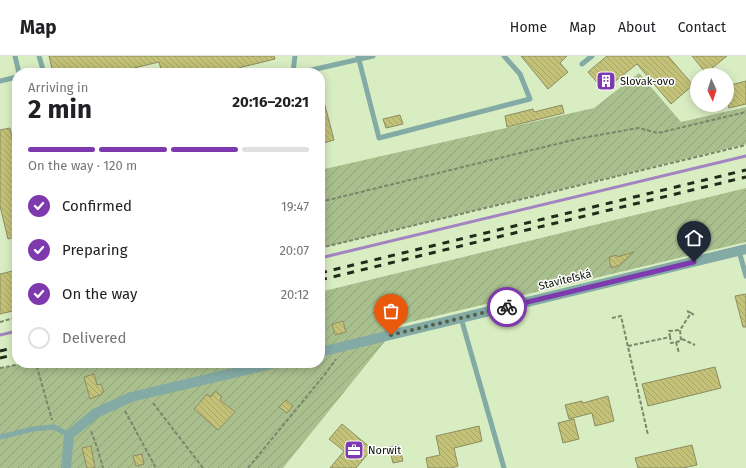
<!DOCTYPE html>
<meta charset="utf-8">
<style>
:root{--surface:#fff;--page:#f2f2f2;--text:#202124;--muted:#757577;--line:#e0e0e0;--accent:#7d39ad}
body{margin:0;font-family:"Fira Sans",sans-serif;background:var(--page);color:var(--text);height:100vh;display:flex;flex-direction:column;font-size:15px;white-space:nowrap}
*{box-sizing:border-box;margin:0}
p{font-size:13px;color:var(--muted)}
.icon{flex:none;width:22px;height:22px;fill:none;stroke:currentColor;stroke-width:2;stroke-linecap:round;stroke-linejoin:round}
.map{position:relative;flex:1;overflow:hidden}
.side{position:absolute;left:12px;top:12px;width:313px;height:300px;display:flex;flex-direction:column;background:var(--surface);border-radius:16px;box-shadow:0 2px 10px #0003}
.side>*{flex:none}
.needle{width:26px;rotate:176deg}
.controls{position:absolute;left:690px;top:12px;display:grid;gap:8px}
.controls a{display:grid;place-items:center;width:44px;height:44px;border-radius:50%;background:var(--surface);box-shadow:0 2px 10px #0003;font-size:20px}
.pin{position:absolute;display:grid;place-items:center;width:34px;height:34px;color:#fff;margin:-41px -17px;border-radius:50% 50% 50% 0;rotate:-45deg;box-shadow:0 0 4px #0007}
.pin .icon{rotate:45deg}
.courier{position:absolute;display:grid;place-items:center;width:40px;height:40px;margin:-20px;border:3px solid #7d39ad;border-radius:50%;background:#fff;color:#222;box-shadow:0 1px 5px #0007}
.summary em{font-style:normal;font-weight:700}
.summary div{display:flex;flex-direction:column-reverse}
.summary{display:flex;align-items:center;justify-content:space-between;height:68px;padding:0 16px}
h1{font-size:26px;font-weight:700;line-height:30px}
.bar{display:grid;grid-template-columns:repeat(4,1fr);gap:6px 4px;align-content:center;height:48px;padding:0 16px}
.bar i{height:5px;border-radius:3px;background:var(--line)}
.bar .current{background:var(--accent)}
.bar p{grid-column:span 4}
ol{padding:0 16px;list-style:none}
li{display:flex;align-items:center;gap:12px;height:44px}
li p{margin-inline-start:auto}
li .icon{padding:4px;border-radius:50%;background:var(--accent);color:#fff;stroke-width:4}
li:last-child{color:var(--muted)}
li i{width:22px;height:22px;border:2px solid var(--line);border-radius:50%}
header{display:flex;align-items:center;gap:24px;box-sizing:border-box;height:56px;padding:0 20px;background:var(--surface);border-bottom:1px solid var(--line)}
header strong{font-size:19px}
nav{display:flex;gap:22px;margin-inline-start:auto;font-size:14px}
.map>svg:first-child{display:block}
.garden{fill:url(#garden-furrows)}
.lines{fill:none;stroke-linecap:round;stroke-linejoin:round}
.stream{stroke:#a383c1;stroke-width:3}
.building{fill:url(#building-back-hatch);stroke:#8d8d61}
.path{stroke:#7a876a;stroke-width:2;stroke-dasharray:4 2;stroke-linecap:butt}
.service{stroke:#83aaa5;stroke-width:5}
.minor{stroke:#83aaa5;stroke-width:10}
.rail{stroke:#222a19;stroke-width:3;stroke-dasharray:7 7;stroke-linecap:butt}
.done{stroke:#545f46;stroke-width:4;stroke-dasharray:0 7.2}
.route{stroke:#7d39ad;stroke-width:5}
.labels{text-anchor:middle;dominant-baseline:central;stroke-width:3;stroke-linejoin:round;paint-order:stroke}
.poi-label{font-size:11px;fill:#0c1204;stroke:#fff;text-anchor:start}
.street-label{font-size:11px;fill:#0c1204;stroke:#fff}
</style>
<header>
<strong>Map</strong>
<nav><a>Home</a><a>Map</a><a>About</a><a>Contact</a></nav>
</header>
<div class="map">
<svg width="746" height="412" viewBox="0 0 746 412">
<defs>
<pattern id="garden-furrows" width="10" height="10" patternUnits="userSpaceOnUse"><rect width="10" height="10" fill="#a9bf8e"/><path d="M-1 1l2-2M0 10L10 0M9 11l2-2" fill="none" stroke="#90a379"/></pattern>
<pattern id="building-back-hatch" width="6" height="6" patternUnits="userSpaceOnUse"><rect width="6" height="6" fill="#c3c278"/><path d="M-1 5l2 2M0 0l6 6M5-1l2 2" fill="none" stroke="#a6a666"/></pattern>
</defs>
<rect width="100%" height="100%" fill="#d9edc2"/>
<g class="garden">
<path d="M639 17 681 66 746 51V88L320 192V114L594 52Z"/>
<path d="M746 132V186L398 269 283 412H0V312L26 307H320V236Z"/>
</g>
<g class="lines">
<g class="stream">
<path d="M320 202 746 100"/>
<path d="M0 279 17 275"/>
</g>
</g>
<g class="building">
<path d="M49 0H274L275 3 218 17H162L159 6 113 17H53Z"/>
<path d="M521 0H567L560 7 568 16 548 33Z"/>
<path d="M607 0H668L693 29 671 48 637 8 604 34 588 16Z"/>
<path d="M692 0H727L706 17Z"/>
<path d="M746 25V48L729 52 727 45V30Z"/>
<path d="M323 42 334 84 320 88V43Z"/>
<path d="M562 49 564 57 507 71 505 60 533 53 534 56Z"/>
<path d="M400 59 403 68 386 72 383 63Z"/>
<path d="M10 72 14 91 17 90V180L8 183 0 150V74Z"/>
<path d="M634 196 618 210 611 212 609 201 617 199V201Z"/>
<path d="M17 214V254L0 258V218Z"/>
<path d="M746 238V271H743L735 240Z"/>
<path d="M343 265 346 276 335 279 332 268Z"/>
<path d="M715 311 721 332 648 350 642 328Z"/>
<path d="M94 318 97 329 101 328 104 336H102V338L90 343 84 321Z"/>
<path d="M216 335 222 341 220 344 235 356 218 374 194 353 207 338 211 341Z"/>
<path d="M608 340 614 365 595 370 592 357 569 363 565 349 582 345 583 347Z"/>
<path d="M286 344 293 350 287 357 279 351Z"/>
<path d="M574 363 579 383 563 387 558 367Z"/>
<path d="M342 368 372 393 356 412H330L344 395 329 383Z"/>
<path d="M479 370 482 385 454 392 458 410 451 412H428L426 402 440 399 436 380Z"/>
<path d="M399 389 403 405 393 407 389 391Z"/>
<path d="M692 389 697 409 683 412H638L635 402Z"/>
<path d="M91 390 95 412H87L82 392Z"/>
<path d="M142 398 144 408 136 410 133 400Z"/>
</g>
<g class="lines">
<g class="path">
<path d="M320 146 577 83 638 72 658 77 746 56"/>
<path d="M320 192 746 89"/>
<path d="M687 255 691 257"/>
<path d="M612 262 621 260 648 379"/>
<path d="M0 266 17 261"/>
<path d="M670 281 669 275 680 274"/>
<path d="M682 283 695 289"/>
<path d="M676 286 679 297"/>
<path d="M628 290 670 281 671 287 681 285 680 274 691 257 694 259"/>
<path d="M31 307 37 311 52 364"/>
<path d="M0 312 26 307"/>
<path d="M153 347 203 412"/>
<path d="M125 355 156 412"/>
<path d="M91 375 97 391 103 412"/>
<path d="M248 412 326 317 336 303"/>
</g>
<g class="service">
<path d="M15 0 19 17"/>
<path d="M39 0 44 17"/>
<path d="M358 0 379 82 530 43 520 18 504 0"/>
<path d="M582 8 592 0"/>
<path d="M293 16 307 15 373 0"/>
<path d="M290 17 293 16 295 0"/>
<path d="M0 25 17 21"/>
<path d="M739 195 746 220"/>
<path d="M461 262 504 412"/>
<path d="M0 381 33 373 54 371 69 379"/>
</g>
<g class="minor">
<path d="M320 296 746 193"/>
<path d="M66 412 69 379 96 357 131 341 276 307"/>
</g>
<g class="rail">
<path d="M320 217 746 114"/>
<path d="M320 224 746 121"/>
<path d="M0 295 17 291"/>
<path d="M0 302 17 298"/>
</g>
</g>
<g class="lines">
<path class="done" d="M391 279 507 251"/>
<path class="route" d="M507 251 694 206"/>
</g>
<defs>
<g id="building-square" transform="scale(1)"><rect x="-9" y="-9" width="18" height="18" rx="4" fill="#7d39ad" stroke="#fff"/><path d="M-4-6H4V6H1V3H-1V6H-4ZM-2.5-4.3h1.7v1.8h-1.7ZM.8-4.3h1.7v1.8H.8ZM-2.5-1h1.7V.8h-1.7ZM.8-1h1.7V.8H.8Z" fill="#fff"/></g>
<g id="office-square" transform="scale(1)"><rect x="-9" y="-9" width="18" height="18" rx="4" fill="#7d39ad" stroke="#fff"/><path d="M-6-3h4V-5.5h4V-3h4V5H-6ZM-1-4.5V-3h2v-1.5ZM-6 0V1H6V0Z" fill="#fff"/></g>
</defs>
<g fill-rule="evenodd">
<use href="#building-square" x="606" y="25"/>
<use href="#office-square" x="354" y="394"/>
</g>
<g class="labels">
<g class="poi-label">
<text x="620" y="25">Slovak-ovo</text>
<text x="368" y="394">Norwit</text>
</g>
<g class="street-label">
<text transform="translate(565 224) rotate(-14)">Staviteľská</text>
</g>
</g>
</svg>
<div class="controls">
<a><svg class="needle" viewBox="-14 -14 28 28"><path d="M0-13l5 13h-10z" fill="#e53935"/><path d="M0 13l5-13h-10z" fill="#757577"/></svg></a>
</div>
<div class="pin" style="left:391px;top:279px;background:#ea580c"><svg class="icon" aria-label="bag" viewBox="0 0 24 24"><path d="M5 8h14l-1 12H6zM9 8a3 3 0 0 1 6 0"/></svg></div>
<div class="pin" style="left:694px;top:206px;background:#1f2937"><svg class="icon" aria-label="home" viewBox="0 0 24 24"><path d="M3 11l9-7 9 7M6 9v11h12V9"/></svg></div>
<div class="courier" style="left:507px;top:251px"><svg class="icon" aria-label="bike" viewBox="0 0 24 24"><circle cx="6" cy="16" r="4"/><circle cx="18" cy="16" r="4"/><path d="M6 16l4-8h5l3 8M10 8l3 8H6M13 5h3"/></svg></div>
<section class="side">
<div class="summary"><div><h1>2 min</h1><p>Arriving in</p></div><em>20:16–20:21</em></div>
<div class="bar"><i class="current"></i><i class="current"></i><i class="current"></i><i></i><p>On the way · 120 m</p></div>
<ol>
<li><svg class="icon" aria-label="check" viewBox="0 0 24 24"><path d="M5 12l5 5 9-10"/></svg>Confirmed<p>19:47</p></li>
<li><svg class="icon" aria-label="check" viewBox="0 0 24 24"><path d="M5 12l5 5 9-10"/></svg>Preparing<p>20:07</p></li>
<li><svg class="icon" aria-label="check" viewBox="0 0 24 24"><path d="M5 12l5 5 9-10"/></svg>On the way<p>20:12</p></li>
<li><i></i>Delivered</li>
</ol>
</section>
</div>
